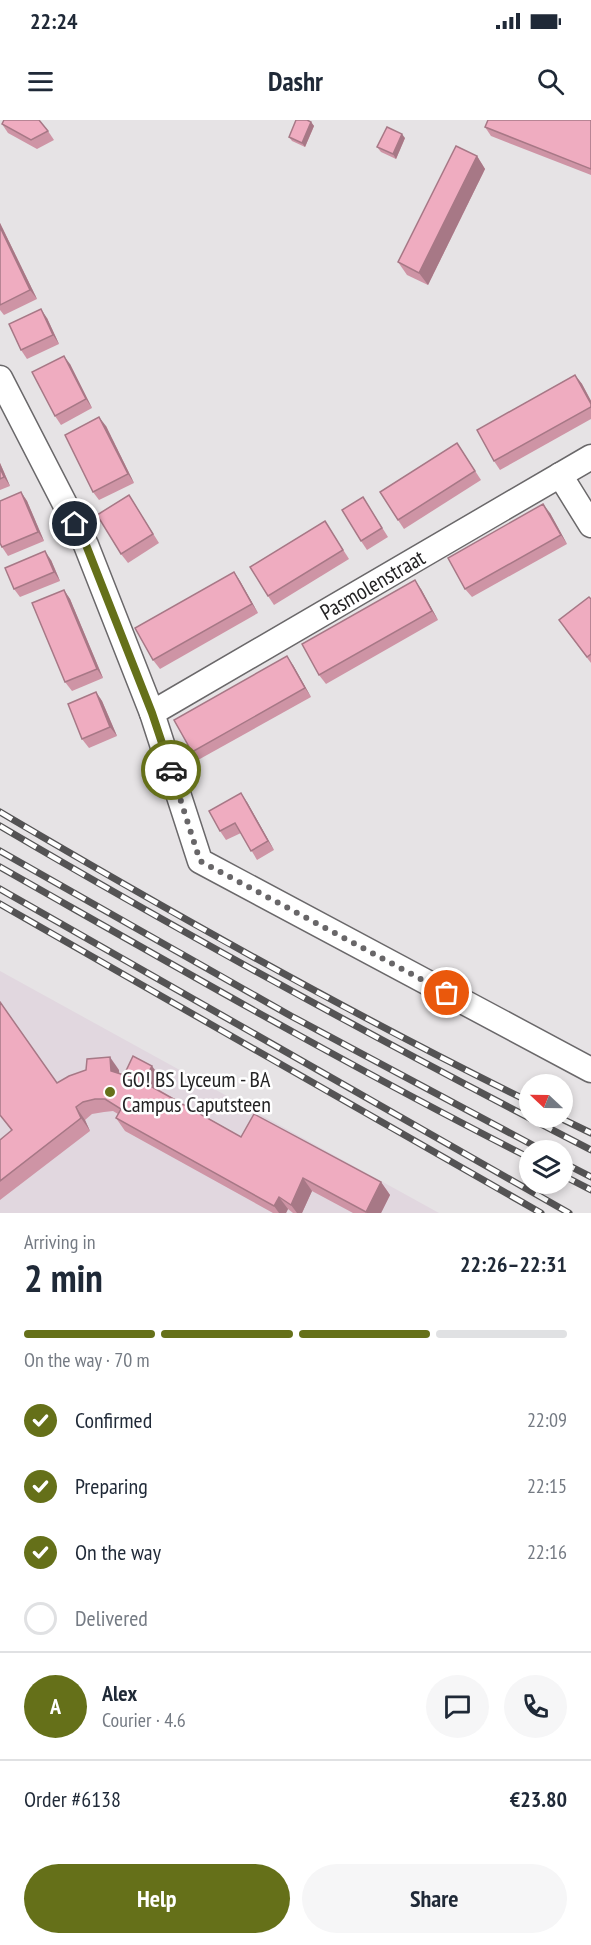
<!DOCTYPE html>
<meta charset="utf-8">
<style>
:root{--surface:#fff;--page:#f6f6f7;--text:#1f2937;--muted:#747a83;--line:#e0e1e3;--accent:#657019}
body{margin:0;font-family:"PT Sans Narrow",sans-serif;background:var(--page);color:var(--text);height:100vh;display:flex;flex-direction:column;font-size:22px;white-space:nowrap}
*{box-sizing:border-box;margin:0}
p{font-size:20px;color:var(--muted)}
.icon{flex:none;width:33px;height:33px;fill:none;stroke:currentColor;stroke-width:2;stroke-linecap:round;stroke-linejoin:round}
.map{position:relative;height:1093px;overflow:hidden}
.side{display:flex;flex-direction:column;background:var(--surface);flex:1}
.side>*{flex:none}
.needle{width:39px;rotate:292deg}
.fabs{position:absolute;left:519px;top:954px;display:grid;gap:12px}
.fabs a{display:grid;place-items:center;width:54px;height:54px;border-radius:50%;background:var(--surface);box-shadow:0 3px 9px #0003;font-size:30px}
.pin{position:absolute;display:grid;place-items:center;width:51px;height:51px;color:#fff;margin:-26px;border:3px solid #fff;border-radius:50%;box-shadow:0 2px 6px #0007}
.courier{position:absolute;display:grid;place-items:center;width:60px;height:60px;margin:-30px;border:4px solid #657019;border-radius:50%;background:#fff;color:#222;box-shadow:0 2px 8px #0007}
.head em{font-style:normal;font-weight:700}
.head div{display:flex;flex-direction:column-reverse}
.head{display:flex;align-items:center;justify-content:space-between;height:102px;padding:0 24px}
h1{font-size:39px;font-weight:700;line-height:45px}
.bar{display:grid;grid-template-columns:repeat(4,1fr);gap:9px 6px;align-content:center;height:72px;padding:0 24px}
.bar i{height:8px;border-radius:4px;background:var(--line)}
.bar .selected{background:var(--accent)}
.bar p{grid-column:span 4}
.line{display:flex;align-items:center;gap:15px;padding:0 24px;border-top:2px solid var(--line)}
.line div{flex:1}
.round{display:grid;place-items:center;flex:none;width:63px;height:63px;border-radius:32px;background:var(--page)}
ol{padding:0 24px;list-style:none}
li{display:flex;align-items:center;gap:18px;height:66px}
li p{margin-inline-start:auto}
li .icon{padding:6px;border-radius:50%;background:var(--accent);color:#fff;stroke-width:4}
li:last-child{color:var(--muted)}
li i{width:33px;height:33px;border:3px solid var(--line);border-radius:50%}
.button{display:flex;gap:12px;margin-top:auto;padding:12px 24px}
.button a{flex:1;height:69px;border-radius:36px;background:var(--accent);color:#fff;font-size:24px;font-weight:700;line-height:69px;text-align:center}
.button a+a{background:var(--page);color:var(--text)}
.status{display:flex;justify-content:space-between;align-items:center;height:42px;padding:0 30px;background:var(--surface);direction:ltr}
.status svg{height:16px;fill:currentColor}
header{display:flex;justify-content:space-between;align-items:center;height:78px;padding:0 24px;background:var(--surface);font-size:27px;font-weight:700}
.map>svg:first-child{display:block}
.built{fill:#e1d7df}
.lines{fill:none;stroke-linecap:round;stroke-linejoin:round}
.street-casing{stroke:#6a686a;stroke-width:27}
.street{stroke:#fff;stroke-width:24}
.rail-casing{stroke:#545354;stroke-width:7}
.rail{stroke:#fff;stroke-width:4.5;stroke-dasharray:14;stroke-linecap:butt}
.wall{fill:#ce94a5}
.shaded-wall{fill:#a77886}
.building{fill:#efacc0;stroke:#a77886;stroke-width:1.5}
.done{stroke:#686668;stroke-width:6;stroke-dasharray:0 10.8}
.route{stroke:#657019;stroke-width:8}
.poi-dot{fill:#657019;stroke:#fff;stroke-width:2}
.labels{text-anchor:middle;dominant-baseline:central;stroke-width:5;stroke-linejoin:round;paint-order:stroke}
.street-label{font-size:22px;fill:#242324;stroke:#fff}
.poi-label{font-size:22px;fill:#242324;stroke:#fff;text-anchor:start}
</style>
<div class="status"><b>22:24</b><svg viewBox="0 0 49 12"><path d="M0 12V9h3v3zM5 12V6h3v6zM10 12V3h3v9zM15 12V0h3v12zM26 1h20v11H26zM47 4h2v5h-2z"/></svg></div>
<header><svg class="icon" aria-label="menu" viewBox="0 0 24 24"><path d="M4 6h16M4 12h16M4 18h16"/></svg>Dashr<svg class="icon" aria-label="search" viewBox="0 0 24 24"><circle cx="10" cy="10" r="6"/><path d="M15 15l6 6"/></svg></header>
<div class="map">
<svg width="591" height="1093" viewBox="0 0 591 1093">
<rect width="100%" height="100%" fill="#e6e3e5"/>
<path class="built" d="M0 851 439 1093H0Z"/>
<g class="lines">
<g class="street-casing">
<g id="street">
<path d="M0 258 86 425 152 593 200 741 591 950"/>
<path d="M560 355 591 405"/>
<path id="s1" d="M152 593 591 337"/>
</g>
</g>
<use href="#street" class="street"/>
<g class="rail-casing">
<g id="rail">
<path d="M0 692C173 794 349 893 530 982"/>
<path d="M0 706C194 820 392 927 591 1030"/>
<path d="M0 731 291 896 542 1030"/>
<path d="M0 747C175 846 350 947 530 1038"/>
<path d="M0 769 569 1093"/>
<path d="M0 784 541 1093"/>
<path d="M560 998 591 1013"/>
<path d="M562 1042 591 1057"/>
<path d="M562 1055 591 1070"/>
</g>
</g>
<use href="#rail" class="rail"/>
</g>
<g class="wall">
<path d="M591 0V55L491 16 485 7Z"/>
<path d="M311 2 314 6 305 27 292 21 289 17Z"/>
<path d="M2 4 48 11 54 20 37 29 8 13Z"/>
<path d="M405 18 396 39 381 32 377 27Z"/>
<path d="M477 36 485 49 428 165 407 155 398 142Z"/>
<path d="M0 103 37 179 4 195 0 190Z"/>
<path d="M47 198 59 224 27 239 21 230Z"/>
<path d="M70 244 92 288 61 305 55 296Z"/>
<path d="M575 255 582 264 591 281V299L500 350 494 341Z"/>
<path d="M106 306 134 363 99 380 93 372Z"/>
<path d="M457 323 481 360 404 409 398 400Z"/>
<path d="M0 343 10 366 0 370Z"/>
<path d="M21 372 27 381 44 421 8 436 2 427Z"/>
<path d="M129 375 159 423 128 443 121 434Z"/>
<path d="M363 377 388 417 367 430 361 421Z"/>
<path d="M550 393 567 424 472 477 465 469Z"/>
<path d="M325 401 349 439 274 485 268 476Z"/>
<path d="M51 440 60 461 20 477 14 469Z"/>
<path d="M234 452 240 461 258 493 160 549 153 540Z"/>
<path d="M421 469 438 500 326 564 319 555Z"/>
<path d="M64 470 70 479 103 558 72 571 65 562Z"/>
<path d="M591 479V543L565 509Z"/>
<path d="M293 545 311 577 198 640 192 632Z"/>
<path d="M96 572 102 581 117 616 89 628 82 619Z"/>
<path d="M247 682 274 730 257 740 241 713 226 720 220 711Z"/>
<path d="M0 882 57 963 119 950V953L124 955 161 958 156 968 241 1017 381 1062 390 1075 381 1093H353L312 1071 302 1093H293L288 1089 286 1093H273L125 1011 116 998 118 994 113 991 104 992 92 994 85 1000 90 1011 0 1080V1020L12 1011 0 995Z"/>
</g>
<g class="shaded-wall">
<path d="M311 2 314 6 305 27 302 23Z"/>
<path d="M402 14 405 18 396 39 393 34Z"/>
<path d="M477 36 485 49 428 165 419 153Z"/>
<path d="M0 103 37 179 30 170 0 107Z"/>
<path d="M41 189 47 198 59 224 53 215Z"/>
<path d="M64 236 70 244 92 288 86 279Z"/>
<path d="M575 255 582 264 591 281V284Z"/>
<path d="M99 297 106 306 134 363 128 354Z"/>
<path d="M0 343 10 366 4 357 0 348Z"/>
<path d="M21 372 27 381 44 421 38 412Z"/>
<path d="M543 384 550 393 567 424 561 415Z"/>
<path d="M45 431 51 440 60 461 54 452Z"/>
<path d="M234 452 240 461 258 493 252 484Z"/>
<path d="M415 460 421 469 438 500 432 491Z"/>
<path d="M64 470 70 479 103 558 97 549Z"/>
<path d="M287 536 293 545 311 577 305 568Z"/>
<path d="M96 572 102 581 117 616 110 607Z"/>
<path d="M241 673 247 682 274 730 268 721Z"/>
<path d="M110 937 119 950 120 963 111 951Z"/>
<path d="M152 946 161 958 152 974 143 962Z"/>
<path d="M76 987 85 1000 90 1011 81 998Z"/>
<path d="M303 1058 312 1071 302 1093H297L291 1085Z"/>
<path d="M381 1062 390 1075 381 1093H367L366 1092Z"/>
<path d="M279 1077 288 1089 286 1093H279L274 1086Z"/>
</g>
<g class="building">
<path d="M4 0H39L48 11 31 20 2 4Z"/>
<path d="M296 0H307L311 2 302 23 289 17Z"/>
<path d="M488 0H591V49L485 7Z"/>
<path d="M387 7 402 14 393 34 377 27Z"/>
<path d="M456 26 477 36 419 153 398 142Z"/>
<path d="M0 107 30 170 0 185Z"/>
<path d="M41 189 53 215 21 230 9 204Z"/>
<path d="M64 236 86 279 55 296 32 252Z"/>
<path d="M575 255 591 284V287L494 341 477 310Z"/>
<path d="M99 297 128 354 93 372 65 315Z"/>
<path d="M457 323 475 351 398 400 380 372Z"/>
<path d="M0 348 4 357 0 359Z"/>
<path d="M21 372 38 412 2 427 0 423V381Z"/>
<path d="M129 375 153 414 121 434 97 395Z"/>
<path d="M363 377 382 408 361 421 342 390Z"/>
<path d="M543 384 561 415 465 469 448 438Z"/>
<path d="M325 401 343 430 268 476 250 447Z"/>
<path d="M45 431 54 452 14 469 5 448Z"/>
<path d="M234 452 252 484 153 540 135 508Z"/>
<path d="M415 460 432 491 319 555 302 524Z"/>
<path d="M64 470 97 549 65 562 32 483Z"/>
<path d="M589 477 591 479V534L587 537 559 500Z"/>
<path d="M287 536 305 568 192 632 174 600Z"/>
<path d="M96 572 110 607 82 619 68 584Z"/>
<path d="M241 673 268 721 251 731 235 703 220 711 209 691Z"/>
<path d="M0 882 57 963 69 956 86 950 87 939 110 937 111 951 124 955 133 936 152 946 143 962 241 1017 254 994 381 1062 366 1092 303 1058 291 1085 279 1077 274 1086 116 998 121 989 105 979H95L83 982 76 987 81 998 0 1061V1020L12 1010 0 995Z"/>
</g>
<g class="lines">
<path class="done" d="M171 650 200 741 447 873"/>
<path class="route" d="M75 404 86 425 152 593 171 650"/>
</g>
<circle class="poi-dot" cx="110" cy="972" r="6"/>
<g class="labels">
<g class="street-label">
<text stroke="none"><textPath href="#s1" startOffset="255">Pasmolenstraat</textPath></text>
</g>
<g class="poi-label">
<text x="122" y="959">GO! BS Lyceum - BA<tspan x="122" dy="25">Campus Caputsteen</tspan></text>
</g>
</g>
</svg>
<div class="fabs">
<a><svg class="needle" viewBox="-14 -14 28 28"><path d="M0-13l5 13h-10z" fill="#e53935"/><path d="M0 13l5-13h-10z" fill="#747a83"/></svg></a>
<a><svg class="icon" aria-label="layers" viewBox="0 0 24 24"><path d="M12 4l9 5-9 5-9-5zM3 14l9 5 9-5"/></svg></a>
</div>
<div class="pin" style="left:447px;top:873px;background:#ea580c"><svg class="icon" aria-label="bag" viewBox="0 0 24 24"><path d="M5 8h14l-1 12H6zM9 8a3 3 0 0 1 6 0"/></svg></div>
<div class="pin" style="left:75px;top:404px;background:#1f2937"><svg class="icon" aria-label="home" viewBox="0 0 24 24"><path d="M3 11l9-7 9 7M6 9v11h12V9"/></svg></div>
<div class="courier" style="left:171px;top:650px"><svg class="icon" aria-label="car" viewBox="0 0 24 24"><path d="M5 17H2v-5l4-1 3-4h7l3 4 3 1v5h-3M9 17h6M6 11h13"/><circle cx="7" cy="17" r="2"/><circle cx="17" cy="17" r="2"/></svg></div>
</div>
<section class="side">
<div class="head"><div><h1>2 min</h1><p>Arriving in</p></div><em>22:26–22:31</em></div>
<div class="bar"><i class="selected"></i><i class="selected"></i><i class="selected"></i><i></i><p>On the way · 70 m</p></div>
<ol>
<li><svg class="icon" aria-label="check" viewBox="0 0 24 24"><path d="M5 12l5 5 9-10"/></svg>Confirmed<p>22:09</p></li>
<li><svg class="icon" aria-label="check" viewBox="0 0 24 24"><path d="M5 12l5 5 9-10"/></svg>Preparing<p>22:15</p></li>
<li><svg class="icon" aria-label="check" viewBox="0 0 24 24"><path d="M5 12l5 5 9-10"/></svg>On the way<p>22:16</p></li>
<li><i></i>Delivered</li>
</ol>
<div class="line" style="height:108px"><b class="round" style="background:var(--accent);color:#fff">A</b><div><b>Alex</b><p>Courier · 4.6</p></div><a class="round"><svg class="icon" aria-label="chat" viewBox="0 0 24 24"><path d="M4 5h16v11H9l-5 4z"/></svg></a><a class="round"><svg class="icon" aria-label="phone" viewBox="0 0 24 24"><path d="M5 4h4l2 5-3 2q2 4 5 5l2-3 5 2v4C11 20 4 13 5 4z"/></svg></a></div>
<div class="line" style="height:78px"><div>Order #6138</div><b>€23.80</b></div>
<div class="button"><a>Help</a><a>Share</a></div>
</section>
